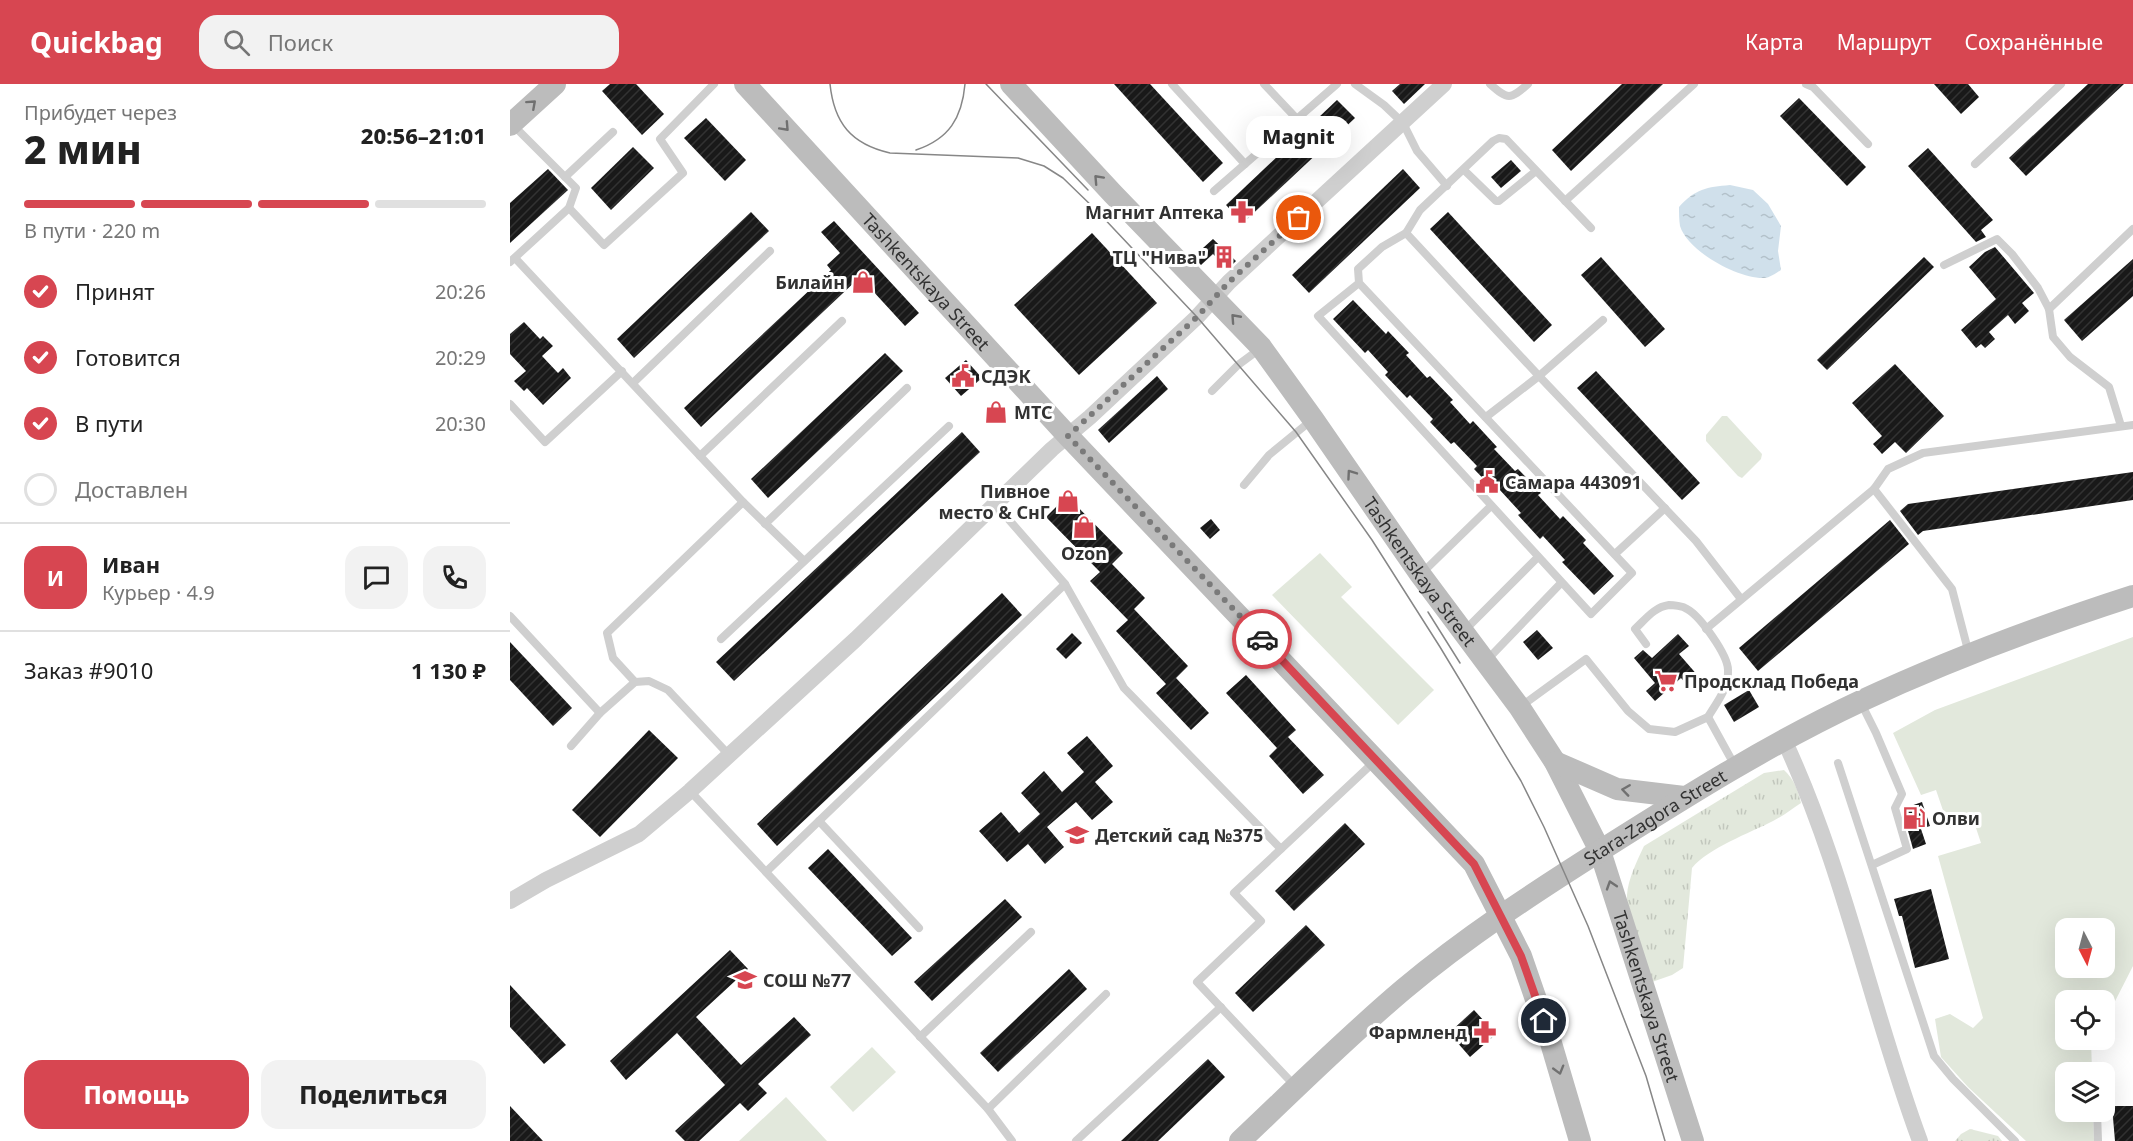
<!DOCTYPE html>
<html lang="ru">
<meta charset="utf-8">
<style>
:root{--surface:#fff;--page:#f2f2f2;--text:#222;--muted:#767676;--line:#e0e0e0;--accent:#d74651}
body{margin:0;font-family:"Noto Sans",sans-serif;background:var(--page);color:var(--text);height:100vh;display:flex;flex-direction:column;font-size:22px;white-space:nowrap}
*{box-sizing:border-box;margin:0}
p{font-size:20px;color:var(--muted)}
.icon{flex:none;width:33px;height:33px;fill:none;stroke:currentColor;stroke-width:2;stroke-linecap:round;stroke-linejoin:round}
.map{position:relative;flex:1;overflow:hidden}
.drawer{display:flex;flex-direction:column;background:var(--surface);width:510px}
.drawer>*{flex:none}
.needle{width:39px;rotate:174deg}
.controls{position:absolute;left:1545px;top:834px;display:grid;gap:12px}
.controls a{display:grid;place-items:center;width:60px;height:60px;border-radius:12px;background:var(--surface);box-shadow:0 6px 24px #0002;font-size:30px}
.pin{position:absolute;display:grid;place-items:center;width:51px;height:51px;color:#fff;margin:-26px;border:3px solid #fff;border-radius:50%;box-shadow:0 2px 6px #0007}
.courier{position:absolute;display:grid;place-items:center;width:60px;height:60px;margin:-30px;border:4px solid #d74651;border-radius:50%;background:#fff;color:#222;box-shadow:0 2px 8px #0007}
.bubble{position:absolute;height:42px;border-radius:18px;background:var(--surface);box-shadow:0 6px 24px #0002;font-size:20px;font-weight:800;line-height:42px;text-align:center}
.headline em{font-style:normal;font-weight:800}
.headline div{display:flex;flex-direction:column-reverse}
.headline{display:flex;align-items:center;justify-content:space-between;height:102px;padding:0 24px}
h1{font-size:39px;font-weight:800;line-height:45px}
.bar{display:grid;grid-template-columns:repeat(4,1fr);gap:9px 6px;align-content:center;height:72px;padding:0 24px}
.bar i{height:8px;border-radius:4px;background:var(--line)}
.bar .selected{background:var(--accent)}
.bar p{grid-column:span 4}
.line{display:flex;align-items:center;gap:15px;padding:0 24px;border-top:2px solid var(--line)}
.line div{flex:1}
.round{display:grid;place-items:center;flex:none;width:63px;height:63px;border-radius:18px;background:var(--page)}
ol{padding:0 24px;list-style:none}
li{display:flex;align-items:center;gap:18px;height:66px}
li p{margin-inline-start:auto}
li .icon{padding:6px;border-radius:50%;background:var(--accent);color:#fff;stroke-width:4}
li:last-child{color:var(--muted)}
li i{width:33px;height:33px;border:3px solid var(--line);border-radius:50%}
.action{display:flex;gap:12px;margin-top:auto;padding:12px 24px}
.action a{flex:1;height:69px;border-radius:18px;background:var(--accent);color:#fff;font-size:24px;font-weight:800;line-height:69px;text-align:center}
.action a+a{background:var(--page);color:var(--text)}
header{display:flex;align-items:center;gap:36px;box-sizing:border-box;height:84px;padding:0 30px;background:var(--accent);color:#fff}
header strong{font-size:28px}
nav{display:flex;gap:33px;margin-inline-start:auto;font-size:21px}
.search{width:420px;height:54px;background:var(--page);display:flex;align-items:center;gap:15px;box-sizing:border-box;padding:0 21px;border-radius:18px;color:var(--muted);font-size:22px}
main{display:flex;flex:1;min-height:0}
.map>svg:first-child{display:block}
.grass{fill:url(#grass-tufts)}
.park{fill:#e2e8dc;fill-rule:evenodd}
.water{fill:url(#water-ripples)}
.building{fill:url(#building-hatch)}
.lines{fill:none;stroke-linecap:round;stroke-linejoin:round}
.service{stroke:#cfcfcf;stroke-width:8}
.minor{stroke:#cfcfcf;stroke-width:16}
.secondary{stroke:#bcbcbc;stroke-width:22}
.tram{stroke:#878787;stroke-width:1.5}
.oneway{stroke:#707070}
.done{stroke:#7a7a7a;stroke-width:6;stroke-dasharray:0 10.8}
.route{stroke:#d74651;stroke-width:8}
.labels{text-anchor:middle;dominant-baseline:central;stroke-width:6;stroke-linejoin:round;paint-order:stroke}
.poi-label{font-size:18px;font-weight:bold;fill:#323232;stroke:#fff;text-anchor:start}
.street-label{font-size:18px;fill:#323232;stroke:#fff}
</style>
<header>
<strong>Quickbag</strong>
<div class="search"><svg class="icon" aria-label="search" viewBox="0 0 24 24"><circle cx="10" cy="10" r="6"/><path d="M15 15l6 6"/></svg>Поиск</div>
<nav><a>Карта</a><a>Маршрут</a><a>Сохранённые</a></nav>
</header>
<main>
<section class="drawer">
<div class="headline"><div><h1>2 мин</h1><p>Прибудет через</p></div><em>20:56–21:01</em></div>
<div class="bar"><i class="selected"></i><i class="selected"></i><i class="selected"></i><i></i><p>В пути · 220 m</p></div>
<ol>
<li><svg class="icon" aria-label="check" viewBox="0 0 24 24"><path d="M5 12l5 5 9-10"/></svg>Принят<p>20:26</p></li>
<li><svg class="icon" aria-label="check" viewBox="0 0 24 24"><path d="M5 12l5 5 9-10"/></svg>Готовится<p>20:29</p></li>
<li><svg class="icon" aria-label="check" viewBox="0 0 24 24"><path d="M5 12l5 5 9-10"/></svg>В пути<p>20:30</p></li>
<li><i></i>Доставлен</li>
</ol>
<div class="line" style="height:108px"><b class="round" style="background:var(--accent);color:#fff">И</b><div><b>Иван</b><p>Курьер · 4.9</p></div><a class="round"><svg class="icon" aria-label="chat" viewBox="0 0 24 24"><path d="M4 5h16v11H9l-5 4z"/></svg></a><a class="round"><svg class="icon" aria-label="phone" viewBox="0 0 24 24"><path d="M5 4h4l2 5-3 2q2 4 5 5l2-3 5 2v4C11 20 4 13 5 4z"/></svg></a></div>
<div class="line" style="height:78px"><div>Заказ #9010</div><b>1 130 ₽</b></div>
<div class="action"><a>Помощь</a><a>Поделиться</a></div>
</section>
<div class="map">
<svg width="1623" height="1057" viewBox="0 0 1623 1057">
<defs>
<pattern id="grass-tufts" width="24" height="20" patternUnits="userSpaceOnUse" patternTransform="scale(1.5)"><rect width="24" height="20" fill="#e2e8dc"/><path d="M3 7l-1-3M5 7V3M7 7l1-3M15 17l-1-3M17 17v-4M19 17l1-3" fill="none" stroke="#c2c7bd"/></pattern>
<pattern id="water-ripples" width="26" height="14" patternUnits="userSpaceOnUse" patternTransform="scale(1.5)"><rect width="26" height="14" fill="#d0e0eb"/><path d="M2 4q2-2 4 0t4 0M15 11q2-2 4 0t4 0" fill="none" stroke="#b3c1ca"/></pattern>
<pattern id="building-hatch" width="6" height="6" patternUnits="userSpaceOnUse" patternTransform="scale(1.5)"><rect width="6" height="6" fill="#191919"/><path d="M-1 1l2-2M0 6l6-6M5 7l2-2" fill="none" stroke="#323232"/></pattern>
</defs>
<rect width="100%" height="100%" fill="#fff"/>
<g class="grass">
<path d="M1274 686C1284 695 1288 706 1291 719 1282 725 1273 732 1263 737 1240 749 1198 764 1182 784L1173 884 1162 891 1142 898C1132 871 1116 841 1117 811 1118 795 1127 777 1134 762L1254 689Z"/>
<path d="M1460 1045 1488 1052 1492 1057H1445L1451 1050Z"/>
</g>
<g class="park">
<path d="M1212 332H1217L1252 370 1251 375 1232 394 1228 392 1196 357V351Z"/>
<path d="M810 469 842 503 831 513 924 606 888 641 762 511Z"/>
<path d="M1623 553V882L1598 931H1595L1594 916H1556V956H1581L1582 988H1556V1028H1583L1584 1057H1516L1458 1003 1431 973 1425 935 1440 930 1463 944 1473 934 1428 772 1471 759 1463 735 1439 744 1426 706 1411 711 1383 649 1425 626ZM1556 844H1594V884H1556Z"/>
<path d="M362 963 386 988 343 1028 320 1003Z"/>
<path d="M276 1013 317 1057H229Z"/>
</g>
<path class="water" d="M1220 101 1243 106 1258 120 1271 142 1268 167 1271 186C1266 189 1260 194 1254 194 1229 195 1178 168 1170 142 1169 136 1169 129 1169 123 1185 105 1197 103 1220 101Z"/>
<g class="building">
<path d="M100 0H126L154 30 132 51 92 7Z"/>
<path d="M604 0H640L713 79 693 98Z"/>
<path d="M890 0H915L894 20 882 7Z"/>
<path d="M1112 0H1153L1061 87 1042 66Z"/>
<path d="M1424 0H1458L1469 13 1451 30Z"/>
<path d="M1578 0H1614L1516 92 1499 74Z"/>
<path d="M1289 14 1356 83 1337 102 1270 32Z"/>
<path d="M827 16 845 34 733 139 716 121Z"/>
<path d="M196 34 236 76 215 97 174 54Z"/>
<path d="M123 63 144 84 101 126 81 104Z"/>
<path d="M1418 64 1483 136 1471 146 1476 153 1466 158 1398 82Z"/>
<path d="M1001 76 1011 87 991 104 981 93Z"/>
<path d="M38 85 58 106 0 159V119Z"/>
<path d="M893 85 910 104 799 209 782 191Z"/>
<path d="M241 128 259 147 124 274 107 255Z"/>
<path d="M938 128 1042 241 1024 258 920 145Z"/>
<path d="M324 137 409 229 395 242 350 193 191 343 174 324 321 186 317 181 330 169 311 148Z"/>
<path d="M582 149 647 219 569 291 504 221Z"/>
<path d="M703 155 726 177 718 185 703 170 691 181 683 173Z"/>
<path d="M1485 163 1524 209 1512 219 1519 227 1505 240 1498 231 1479 248 1485 255 1475 264 1471 260 1466 264 1451 246 1486 215 1459 183 1475 168Z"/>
<path d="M1091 173 1155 245 1135 263 1071 191Z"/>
<path d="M1414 173 1424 183 1317 286 1307 276Z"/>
<path d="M1623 175V212L1572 257 1554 236Z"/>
<path d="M843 216 876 250 878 247 899 269 896 271 917 294 920 292 943 316 940 318 960 340 963 337 987 363 984 365 1005 387 1008 385 1031 409 1028 411 1050 435 1053 432 1076 456 1073 459 1104 492 1084 511 1052 478 1055 476 1033 452 1030 455 1008 431 1011 429 989 405 986 408 964 385 967 382 944 358 941 360 920 338 923 335 900 311 897 314 875 291 878 288 858 266 855 269 823 235Z"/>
<path d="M14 238 30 255 33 252 43 262 32 272 48 289 53 284 61 294 33 321 17 304 14 307 4 297 16 287 0 270V250Z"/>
<path d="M375 269 393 287 258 414 241 395Z"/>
<path d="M456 276 472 294 451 312 435 294Z"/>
<path d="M1385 280 1434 332 1396 369 1385 358 1372 370 1363 360 1372 352 1342 319Z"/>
<path d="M1086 287 1190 399 1172 416 1067 304Z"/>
<path d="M647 292 658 305 599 359 588 346Z"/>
<path d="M452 348 470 368 224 597 206 578Z"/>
<path d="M1623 388V416L1413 447 1408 451 1390 427 1398 420Z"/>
<path d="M557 412 613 469 602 480 635 514 624 525 678 582 666 594 699 629 681 646 646 609 656 600 606 547 618 536 580 497 590 488 536 433Z"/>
<path d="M701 435 710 446 700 455 690 444Z"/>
<path d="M1380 436 1399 460 1248 587 1229 564Z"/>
<path d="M492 509 512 531 267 762 247 740Z"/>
<path d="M1027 546 1043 564 1028 576 1013 558Z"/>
<path d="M562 549 572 559 556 575 546 565Z"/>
<path d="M1168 550 1179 562 1169 570 1189 593 1178 602 1171 594 1145 617 1136 607 1145 599 1124 574 1133 566 1142 574Z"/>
<path d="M0 558 62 624 43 642 0 596Z"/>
<path d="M736 591 786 646 778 653 814 691 793 710 759 672 767 664 716 609Z"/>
<path d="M1239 606 1249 623 1224 638 1214 621Z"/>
<path d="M139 646 168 674 90 753 62 726Z"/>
<path d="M577 652 603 682 585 698 603 718 582 736 566 718 537 743 554 763 535 780 518 760 497 778 469 747 491 728 509 749 530 730 511 709 534 687 552 708 574 688 557 669Z"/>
<path d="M1412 718 1420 742 1411 745 1416 760 1403 765 1392 725Z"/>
<path d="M835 739 855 760 784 827 765 807Z"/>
<path d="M318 765 402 854 382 872 298 784Z"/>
<path d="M1421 805 1439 875 1405 884 1392 832H1389L1384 815Z"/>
<path d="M495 815 512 833 422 917 404 898Z"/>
<path d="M796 841 815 861 743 928 725 909Z"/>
<path d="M220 866 238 885 186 933 231 981 284 933 301 951 248 1000 257 1009 238 1027 230 1019 189 1057H175L165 1047 215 1001 167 949 116 996 100 977Z"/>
<path d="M559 885 577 905 488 988 470 969Z"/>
<path d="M0 901 56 961 34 980 0 943Z"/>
<path d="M964 926 986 950 960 973 939 949Z"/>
<path d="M698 975 715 993 648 1057H611Z"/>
<path d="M0 1022 33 1057H0Z"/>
<path d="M1602 1022H1623V1057H1605Z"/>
</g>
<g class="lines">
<g class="service">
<path d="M662 0 735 80"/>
<path d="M754 0 787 35"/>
<path d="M845 0 874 21 893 39 907 67 937 102"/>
<path d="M980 0C998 16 1000 16 1018 0"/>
<path d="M1296 0 1303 3 1358 60"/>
<path d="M1465 80 1551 0"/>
<path d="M954 86 986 117H989L1026 87"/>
<path d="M55 93 103 48"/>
<path d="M704 107 827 0"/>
<path d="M1055 117 1184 0"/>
<path d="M59 124 94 161 173 89 150 55 204 0"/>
<path d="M896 149 1029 292 1186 457 1231 515"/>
<path d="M5 174 233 418 294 477"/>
<path d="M0 178 59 124 66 104 3 41"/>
<path d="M1434 181 1487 155 1502 170 1528 204 1539 225 1543 253 1560 273 1599 303 1611 342"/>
<path d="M849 199 808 232 1081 530 1122 489 849 199 848 185 872 163 896 149 910 126 983 57 989 54 996 55 1081 144"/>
<path d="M1539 225 1623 145"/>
<path d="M123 299 260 167"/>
<path d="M702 307 728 281 751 264"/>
<path d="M0 320 35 358 112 287"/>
<path d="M976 333 1029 292 1093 236"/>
<path d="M190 372 332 237"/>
<path d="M734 401 759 371 803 335"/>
<path d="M1364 405 1442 505 1459 570"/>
<path d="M486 421 555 500 614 604 771 765"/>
<path d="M255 440 397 304"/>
<path d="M1105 470 1155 424"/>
<path d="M911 490 981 422"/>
<path d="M0 532 90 629"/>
<path d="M1196 545 1364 405 1378 385 1413 369 1623 341"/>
<path d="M953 548 1028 473"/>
<path d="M211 555 439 342"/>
<path d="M1136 560 1125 545C1135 536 1144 523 1159 521 1163 521 1173 522 1177 525 1190 532 1218 571 1218 586 1219 604 1207 618 1198 633"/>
<path d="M977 576 1051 499"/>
<path d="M125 598 103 574 97 549 233 418"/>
<path d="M1351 619 1366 649 1392 710 1385 724 1397 765 1362 781"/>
<path d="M1010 623 1076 575 1118 627 1139 645 1165 648 1198 633 1225 682"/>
<path d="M61 662 90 629 125 598 139 597 158 606 219 671"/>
<path d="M1328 679 1424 972 1443 995 1505 1057"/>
<path d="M180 707 478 1025 502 1057"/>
<path d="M309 737 409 844"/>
<path d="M256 788 555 500"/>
<path d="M410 953 521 848"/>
<path d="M785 1002 687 898 751 837 724 809 866 676"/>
<path d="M478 1025 596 910"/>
<path d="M1587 1028 1588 1057"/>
<path d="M566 1057 711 923"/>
</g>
<g class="minor">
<path d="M1274 656C1334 784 1361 925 1410 1057"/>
<path d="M0 817 36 796 129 750 180 707 346 555 542 365 580 333 687 233 719 198 934 0"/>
</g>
<g class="secondary">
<path id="s1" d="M235 0 558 352 964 780 1011 872 1041 959 1070 1057"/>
<path id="s2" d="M501 0 603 110 751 263 803 335 910 490 1010 624 1045 678 1090 767 1183 1057"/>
<path d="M0 41 45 0"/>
<path d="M1045 678 1107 705 1174 713"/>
<path id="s3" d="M730 1057C784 1006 837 953 894 905 956 853 1025 808 1093 765 1177 712 1261 659 1351 617 1439 576 1530 542 1623 512"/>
</g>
<g class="tram">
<path d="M320 0C324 39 341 60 380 69L508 74 534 82 553 94 587 127 687 233 786 348 862 456 930 563 1011 697 1034 743 1078 842 1136 992 1155 1057"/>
<path d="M476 0 578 106"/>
<path d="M406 66C439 55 452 34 455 0"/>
<path d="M918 528 950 579"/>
</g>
</g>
<defs><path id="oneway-chevron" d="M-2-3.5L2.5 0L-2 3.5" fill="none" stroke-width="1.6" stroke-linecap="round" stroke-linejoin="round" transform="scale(1.5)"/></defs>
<g class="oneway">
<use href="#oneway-chevron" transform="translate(22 20) rotate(-42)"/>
<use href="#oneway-chevron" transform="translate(275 43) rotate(47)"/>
<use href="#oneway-chevron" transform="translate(588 95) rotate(-133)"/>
<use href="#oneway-chevron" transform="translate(725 234) rotate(-132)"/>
<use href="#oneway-chevron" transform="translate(841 390) rotate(-125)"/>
<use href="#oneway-chevron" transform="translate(1116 706) rotate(-172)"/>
<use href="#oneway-chevron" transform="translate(1101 801) rotate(-108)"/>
<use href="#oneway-chevron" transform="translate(1049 986) rotate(74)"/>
</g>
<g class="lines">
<path class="done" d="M752 555 558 352 687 233 719 198 789 134"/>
<path class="route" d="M752 555 964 780 1011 872 1034 937"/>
</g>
<defs>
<g id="pharmacy-bare" transform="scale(1.8)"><path d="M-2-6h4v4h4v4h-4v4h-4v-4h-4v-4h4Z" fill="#d74651" stroke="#fff" stroke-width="2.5" paint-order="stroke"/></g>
<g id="building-bare" transform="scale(1.8)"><path d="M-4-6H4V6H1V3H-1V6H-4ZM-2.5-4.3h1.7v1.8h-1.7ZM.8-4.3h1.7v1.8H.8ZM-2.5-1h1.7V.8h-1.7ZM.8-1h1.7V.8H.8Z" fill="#d74651" stroke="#fff" stroke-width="2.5" paint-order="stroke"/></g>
<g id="shop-bare" transform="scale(1.8)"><path d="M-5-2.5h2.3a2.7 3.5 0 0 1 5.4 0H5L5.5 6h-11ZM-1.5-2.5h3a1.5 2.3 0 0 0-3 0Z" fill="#d74651" stroke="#fff" stroke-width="2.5" paint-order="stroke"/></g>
<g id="civic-bare" transform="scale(1.8)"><path d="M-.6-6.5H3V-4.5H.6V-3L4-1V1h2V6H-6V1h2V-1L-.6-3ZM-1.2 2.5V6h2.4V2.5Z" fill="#d74651" stroke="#fff" stroke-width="2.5" paint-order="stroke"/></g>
<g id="supermarket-bare" transform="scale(1.8)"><path d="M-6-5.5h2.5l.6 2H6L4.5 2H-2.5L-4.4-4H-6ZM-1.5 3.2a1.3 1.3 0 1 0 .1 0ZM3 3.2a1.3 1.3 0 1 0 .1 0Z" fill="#d74651" stroke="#fff" stroke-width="2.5" paint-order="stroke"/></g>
<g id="fuel-bare" transform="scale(1.8)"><path d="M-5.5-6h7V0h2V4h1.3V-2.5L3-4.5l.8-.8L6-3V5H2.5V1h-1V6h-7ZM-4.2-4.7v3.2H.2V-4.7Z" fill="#d74651" stroke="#fff" stroke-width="2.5" paint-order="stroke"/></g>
<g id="school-bare" transform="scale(1.8)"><path d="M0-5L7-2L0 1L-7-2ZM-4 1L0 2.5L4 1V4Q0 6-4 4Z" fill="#d74651" stroke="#fff" stroke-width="2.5" paint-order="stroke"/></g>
</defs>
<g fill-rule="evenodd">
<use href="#pharmacy-bare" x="732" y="128"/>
<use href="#building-bare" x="714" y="173"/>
<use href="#shop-bare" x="353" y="198"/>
<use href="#civic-bare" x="453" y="292"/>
<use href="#shop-bare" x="486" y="328"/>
<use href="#civic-bare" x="977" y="398"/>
<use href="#shop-bare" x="558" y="417"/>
<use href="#shop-bare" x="574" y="443"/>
<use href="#supermarket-bare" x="1156" y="597"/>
<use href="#fuel-bare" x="1404" y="734"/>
<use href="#school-bare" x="567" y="751"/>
<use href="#school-bare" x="235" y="896"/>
<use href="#pharmacy-bare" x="975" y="948"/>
</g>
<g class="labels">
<g class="poi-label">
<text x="714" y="128" text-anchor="end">Магнит Аптека</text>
<text x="696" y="173" text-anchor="end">ТЦ "Нива"</text>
<text x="335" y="198" text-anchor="end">Билайн</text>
<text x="471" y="292">СДЭК</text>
<text x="504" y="328">МТС</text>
<text x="995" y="398">Самара 443091</text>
<text x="540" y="407" text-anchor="end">Пивное<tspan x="540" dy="21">место &amp; СнГ</tspan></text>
<text x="574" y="469" text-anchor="middle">Ozon</text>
<text x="1174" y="597">Продсклад Победа</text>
<text x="1422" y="734">Олви</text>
<text x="585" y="751">Детский сад №375</text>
<text x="253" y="896">СОШ №77</text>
<text x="957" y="948" text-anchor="end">Фармленд</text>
</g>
<g class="street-label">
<text stroke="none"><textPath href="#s1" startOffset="268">Tashkentskaya Street</textPath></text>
<text stroke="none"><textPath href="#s2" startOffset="638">Tashkentskaya Street</textPath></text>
<text stroke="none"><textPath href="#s3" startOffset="528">Stara-Zagora Street</textPath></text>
<text stroke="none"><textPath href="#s2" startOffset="1124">Tashkentskaya Street</textPath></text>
</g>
</g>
</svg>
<div class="controls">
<a><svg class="needle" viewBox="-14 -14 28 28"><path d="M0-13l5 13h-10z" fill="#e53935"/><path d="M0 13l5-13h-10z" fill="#767676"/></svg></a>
<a><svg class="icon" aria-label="locate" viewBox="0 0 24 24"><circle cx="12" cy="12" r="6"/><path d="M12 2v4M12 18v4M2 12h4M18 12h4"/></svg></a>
<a><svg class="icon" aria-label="layers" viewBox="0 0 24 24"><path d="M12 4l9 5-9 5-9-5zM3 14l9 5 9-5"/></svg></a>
</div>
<div class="pin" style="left:789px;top:134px;background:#ea580c"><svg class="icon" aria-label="bag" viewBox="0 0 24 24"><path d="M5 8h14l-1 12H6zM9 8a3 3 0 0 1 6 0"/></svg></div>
<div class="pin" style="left:1034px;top:937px;background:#1f2937"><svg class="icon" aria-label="home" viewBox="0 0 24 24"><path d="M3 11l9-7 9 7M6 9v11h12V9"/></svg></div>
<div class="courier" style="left:752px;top:555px"><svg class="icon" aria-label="car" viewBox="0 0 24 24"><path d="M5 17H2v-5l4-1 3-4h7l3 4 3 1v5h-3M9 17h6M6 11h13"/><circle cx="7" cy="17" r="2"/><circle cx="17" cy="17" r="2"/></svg></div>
<div class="bubble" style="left:736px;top:32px;width:105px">Magnit</div>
</div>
</main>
